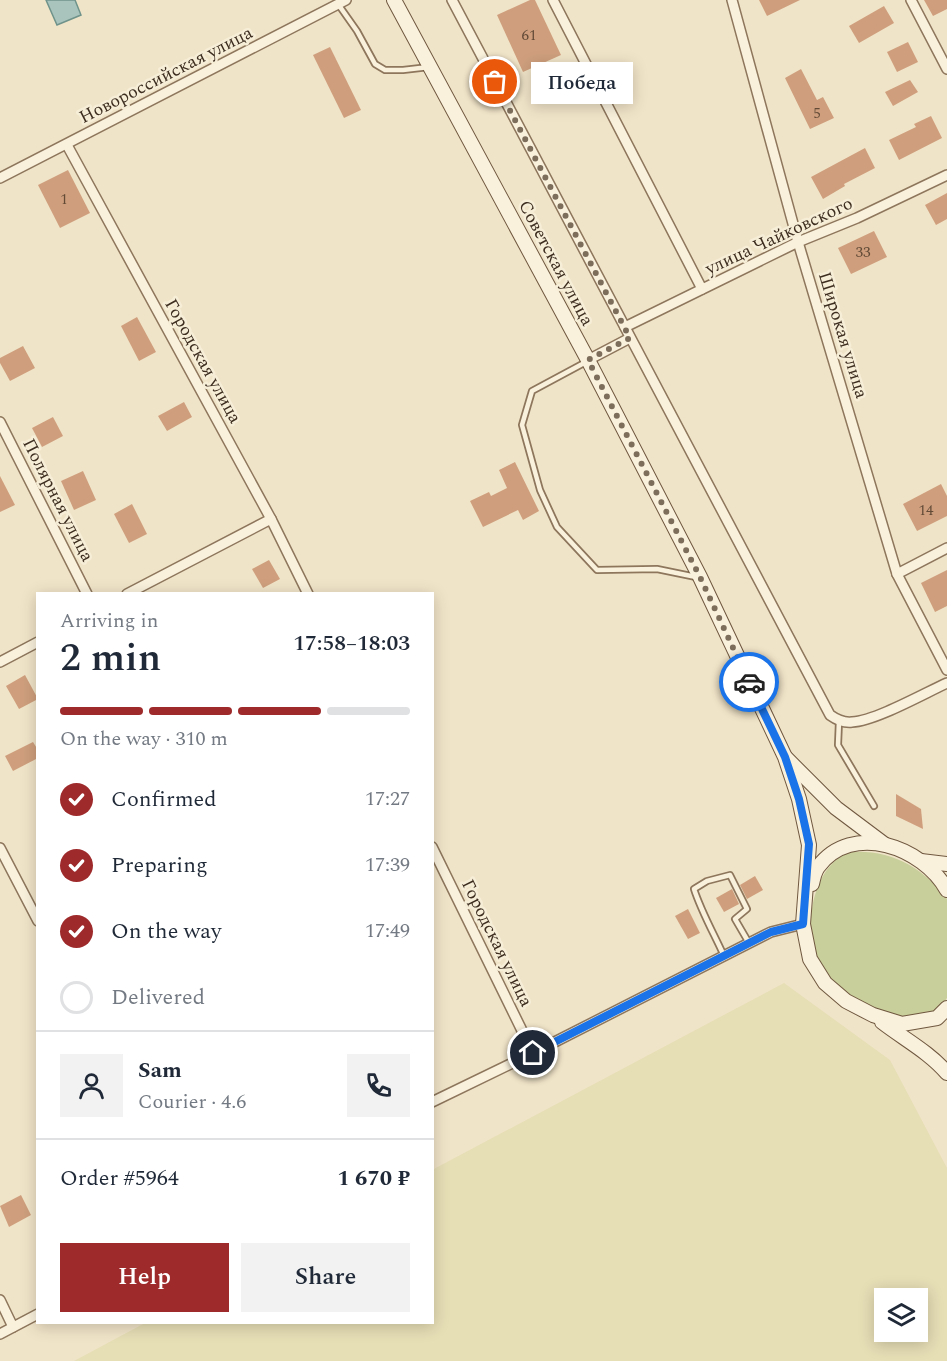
<!DOCTYPE html>
<meta charset="utf-8">
<style>
:root{--surface:#fff;--page:#f2f2f3;--text:#1f2937;--muted:#747a83;--line:#e0e1e3;--accent:#9e2a2b}
body{margin:0;font-family:Spectral,serif;background:var(--page);color:var(--text);height:100vh;display:flex;flex-direction:column;font-size:22px;white-space:nowrap}
*{box-sizing:border-box;margin:0}
p{font-size:20px;color:var(--muted)}
.icon{flex:none;width:33px;height:33px;fill:none;stroke:currentColor;stroke-width:2;stroke-linecap:round;stroke-linejoin:round}
.map{position:relative;flex:1;overflow:hidden}
.sheet{position:absolute;left:36px;top:592px;width:398px;height:732px;display:flex;flex-direction:column;background:var(--surface);border-radius:0px;box-shadow:0 3px 15px #0003}
.sheet>*{flex:none}
.controls{position:absolute;left:874px;top:1288px;display:grid;gap:12px}
.controls a{display:grid;place-items:center;width:54px;height:54px;border-radius:0px;background:var(--surface);box-shadow:0 3px 15px #0003;font-size:30px}
.pin{position:absolute;display:grid;place-items:center;width:51px;height:51px;color:#fff;margin:-26px;border:3px solid #fff;border-radius:50%;box-shadow:0 2px 6px #0007}
.courier{position:absolute;display:grid;place-items:center;width:60px;height:60px;margin:-30px;border:4px solid #1a73e8;border-radius:50%;background:#fff;color:#222;box-shadow:0 2px 8px #0007}
.bubble{position:absolute;height:42px;border-radius:0px;background:var(--surface);box-shadow:0 3px 15px #0003;font-size:20px;font-weight:600;line-height:42px;text-align:center}
.headline em{font-style:normal;font-weight:600}
.headline div{display:flex;flex-direction:column-reverse}
.headline{display:flex;align-items:center;justify-content:space-between;height:102px;padding:0 24px}
h1{font-size:39px;font-weight:600;line-height:45px}
.bar{display:grid;grid-template-columns:repeat(4,1fr);gap:9px 6px;align-content:center;height:72px;padding:0 24px}
.bar i{height:8px;border-radius:4px;background:var(--line)}
.bar .on{background:var(--accent)}
.bar p{grid-column:span 4}
.line{display:flex;align-items:center;gap:15px;padding:0 24px;border-top:2px solid var(--line)}
.line div{flex:1}
.round{display:grid;place-items:center;flex:none;width:63px;height:63px;border-radius:0px;background:var(--page)}
ol{padding:0 24px;list-style:none}
li{display:flex;align-items:center;gap:18px;height:66px}
li p{margin-inline-start:auto}
li .icon{padding:6px;border-radius:50%;background:var(--accent);color:#fff;stroke-width:4}
li:last-child{color:var(--muted)}
li i{width:33px;height:33px;border:3px solid var(--line);border-radius:50%}
.button{display:flex;gap:12px;margin-top:auto;padding:12px 24px}
.button a{flex:1;height:69px;border-radius:0px;background:var(--accent);color:#fff;font-size:24px;font-weight:600;line-height:69px;text-align:center}
.button a+a{background:var(--page);color:var(--text)}
.map>svg:first-child{display:block}
.farmland{fill:#e6deb5;fill-rule:evenodd}
.green{fill:#c9cf9b}
.water{fill:#a9c4bc;stroke:#6f938a;stroke-width:1.5}
.building{fill:#cf9f7d}
.lines{fill:none;stroke-linecap:round;stroke-linejoin:round}
.lane-casing{stroke:#8d765c;stroke-width:8}
.street-casing{stroke:#8d765c;stroke-width:12}
.secondary-casing{stroke:#6f573f;stroke-width:16}
.lane{stroke:#faf1dc;stroke-width:4.5}
.street{stroke:#faf1dc;stroke-width:9}
.secondary{stroke:#faf1dc;stroke-width:14}
.done{stroke:#7c6e5b;stroke-width:6;stroke-dasharray:0 10.8}
.route{stroke:#1a73e8;stroke-width:8}
.labels{text-anchor:middle;dominant-baseline:central;stroke-width:5;stroke-linejoin:round;paint-order:stroke}
.number-label{font-size:15px;fill:#624a37}
.street-label{font-size:18px;fill:#3d2e20;stroke:#f7eed8}
</style>
<div class="map">
<svg width="947" height="1361" viewBox="0 0 947 1361">
<rect width="100%" height="100%" fill="#f0e4c8"/>
<path class="farmland" d="M784 983 890 1060 947 1168V1361H74L145 1323H432V1170ZM885 1299H918V1332H885Z"/>
<path class="green" d="M852 852C893 850 923 868 947 899V998L937 1013C925 1015 912 1018 901 1018 889 1018 876 1010 867 1005 845 993 829 981 817 958 802 927 814 861 852 852Z"/>
<path class="water" d="M46 0H75L81 15 57 25Z"/>
<g class="building">
<path d="M530 0H535L561 55 523 72 497 15Z"/>
<path d="M759 0H800L767 16Z"/>
<path d="M924 0H947V9L933 16Z"/>
<path d="M884 6 894 23 859 43 849 26Z"/>
<path d="M908 42 918 62 897 72 887 52Z"/>
<path d="M330 47 361 110 344 118 313 55Z"/>
<path d="M801 69 817 100 823 97 834 118 810 129 785 78Z"/>
<path d="M910 80 918 92 893 106 885 92Z"/>
<path d="M931 116 942 138 899 160 889 140 916 127 914 124Z"/>
<path d="M865 148 875 168 844 184 845 186 823 199 811 177Z"/>
<path d="M68 170 90 213 60 228 38 185Z"/>
<path d="M947 193V219L936 225 925 205Z"/>
<path d="M874 231 887 257 851 274 838 248Z"/>
<path d="M137 317 156 352 139 361 121 326Z"/>
<path d="M23 346 35 368 10 381 0 363V358Z"/>
<path d="M184 402 192 417 167 431 158 416Z"/>
<path d="M53 417 63 436 42 447 32 428Z"/>
<path d="M515 462 539 511 523 520 518 510 483 527 470 501 489 492 491 496 507 488 499 470Z"/>
<path d="M83 471 96 500 74 510 61 481Z"/>
<path d="M0 476 15 505 0 512Z"/>
<path d="M941 484 947 496V516L917 531 903 504Z"/>
<path d="M132 504 147 534 129 543 114 514Z"/>
<path d="M269 560 280 579 263 588 252 569Z"/>
<path d="M947 570V606L935 612 921 583Z"/>
<path d="M25 675 38 699 19 709 6 686Z"/>
<path d="M33 742 38 750V758L13 771 5 756Z"/>
<path d="M896 794 921 809 923 829 896 816Z"/>
<path d="M755 876 763 890 747 899 740 885Z"/>
<path d="M732 889 739 904 724 912 716 898Z"/>
<path d="M688 909 700 933 688 939 675 916Z"/>
<path d="M21 1195 31 1215 9 1227 0 1206Z"/>
</g>
<g class="lines">
<g class="lane-casing">
<g id="lane">
<path d="M338 4 357 31 375 64 385 70H403L429 67"/>
<path d="M586 362 532 391 522 425 540 490 557 527 597 570 657 569 696 577"/>
<path d="M839 721 838 745 874 806"/>
<path d="M724 956C714 934 701 911 694 889L707 881 730 875 747 909 735 919 749 943"/>
</g>
</g>
<g class="street-casing">
<g id="street">
<path d="M452 0 830 715C837 720 843 723 852 722 875 721 923 694 947 683"/>
<path d="M553 0 702 289"/>
<path d="M732 0 798 242 897 574 947 670"/>
<path d="M911 0 947 69"/>
<path d="M67 145 271 519 308 594"/>
<path d="M0 178 346 0"/>
<path d="M625 327 798 242 857 218 947 175"/>
<path d="M588 360 630 338"/>
<path d="M0 422 87 594"/>
<path d="M897 574 947 548"/>
<path d="M127 594 271 519"/>
<path d="M0 662 38 642"/>
<path d="M432 847 533 1053"/>
<path d="M0 848 38 921"/>
<path d="M432 1102 533 1053 771 932 803 924"/>
<path d="M0 1300 13 1327"/>
<path d="M0 1334 38 1314"/>
</g>
</g>
<g class="secondary-casing">
<g id="secondary">
<path d="M394 0 588 360 700 577 785 757 799 799 809 845 803 924 810 959 825 983 846 1001 873 1015 902 1024 937 1018 947 1008"/>
<path d="M786 758 836 808 884 844"/>
<path d="M921 861 947 864"/>
<path d="M812 884C813 879 815 871 818 867 852 821 923 847 947 890"/>
<path d="M882 1022C904 1039 929 1052 947 1073"/>
</g>
</g>
<use href="#lane" class="lane"/>
<use href="#street" class="street"/>
<use href="#secondary" class="secondary"/>
</g>
<g class="lines">
<path class="done" d="M495 82 630 338 588 360 700 577 749 682"/>
<path class="route" d="M533 1053 771 932 803 924 809 844 799 799 785 757 749 682"/>
</g>
<g class="labels">
<g class="number-label">
<text x="529" y="35">61</text>
<text x="817" y="113">5</text>
<text x="64" y="199">1</text>
<text x="863" y="252">33</text>
<text x="926" y="510">14</text>
</g>
<g class="street-label">
<text transform="translate(166 75) rotate(-27)">Новороссийская улица</text>
<text transform="translate(779 236) rotate(-25)">улица Чайковского</text>
<text transform="translate(556 263) rotate(62)">Советская улица</text>
<text transform="translate(843 335) rotate(73)">Широкая улица</text>
<text transform="translate(203 361) rotate(61)">Городская улица</text>
<text transform="translate(58 500) rotate(63)">Полярная улица</text>
<text transform="translate(497 943) rotate(64)">Городская улица</text>
</g>
</g>
</svg>
<div class="controls">
<a><svg class="icon" aria-label="layers" viewBox="0 0 24 24"><path d="M12 4l9 5-9 5-9-5zM3 14l9 5 9-5"/></svg></a>
</div>
<div class="pin" style="left:495px;top:82px;background:#ea580c"><svg class="icon" aria-label="bag" viewBox="0 0 24 24"><path d="M5 8h14l-1 12H6zM9 8a3 3 0 0 1 6 0"/></svg></div>
<div class="pin" style="left:533px;top:1053px;background:#1f2937"><svg class="icon" aria-label="home" viewBox="0 0 24 24"><path d="M3 11l9-7 9 7M6 9v11h12V9"/></svg></div>
<div class="courier" style="left:749px;top:682px"><svg class="icon" aria-label="car" viewBox="0 0 24 24"><path d="M5 17H2v-5l4-1 3-4h7l3 4 3 1v5h-3M9 17h6M6 11h13"/><circle cx="7" cy="17" r="2"/><circle cx="17" cy="17" r="2"/></svg></div>
<div class="bubble" style="left:531px;top:62px;width:102px">Победа</div>
<section class="sheet">
<div class="headline"><div><h1>2 min</h1><p>Arriving in</p></div><em>17:58–18:03</em></div>
<div class="bar"><i class="on"></i><i class="on"></i><i class="on"></i><i></i><p>On the way · 310 m</p></div>
<ol>
<li><svg class="icon" aria-label="check" viewBox="0 0 24 24"><path d="M5 12l5 5 9-10"/></svg>Confirmed<p>17:27</p></li>
<li><svg class="icon" aria-label="check" viewBox="0 0 24 24"><path d="M5 12l5 5 9-10"/></svg>Preparing<p>17:39</p></li>
<li><svg class="icon" aria-label="check" viewBox="0 0 24 24"><path d="M5 12l5 5 9-10"/></svg>On the way<p>17:49</p></li>
<li><i></i>Delivered</li>
</ol>
<div class="line" style="height:108px"><a class="round"><svg class="icon" aria-label="person" viewBox="0 0 24 24"><circle cx="12" cy="8" r="4"/><path d="M4 21q1-7 8-7t8 7"/></svg></a><div><b>Sam</b><p>Courier · 4.6</p></div><a class="round"><svg class="icon" aria-label="phone" viewBox="0 0 24 24"><path d="M5 4h4l2 5-3 2q2 4 5 5l2-3 5 2v4C11 20 4 13 5 4z"/></svg></a></div>
<div class="line" style="height:78px"><div>Order #5964</div><b>1 670 ₽</b></div>
<div class="button"><a>Help</a><a>Share</a></div>
</section>
</div>
